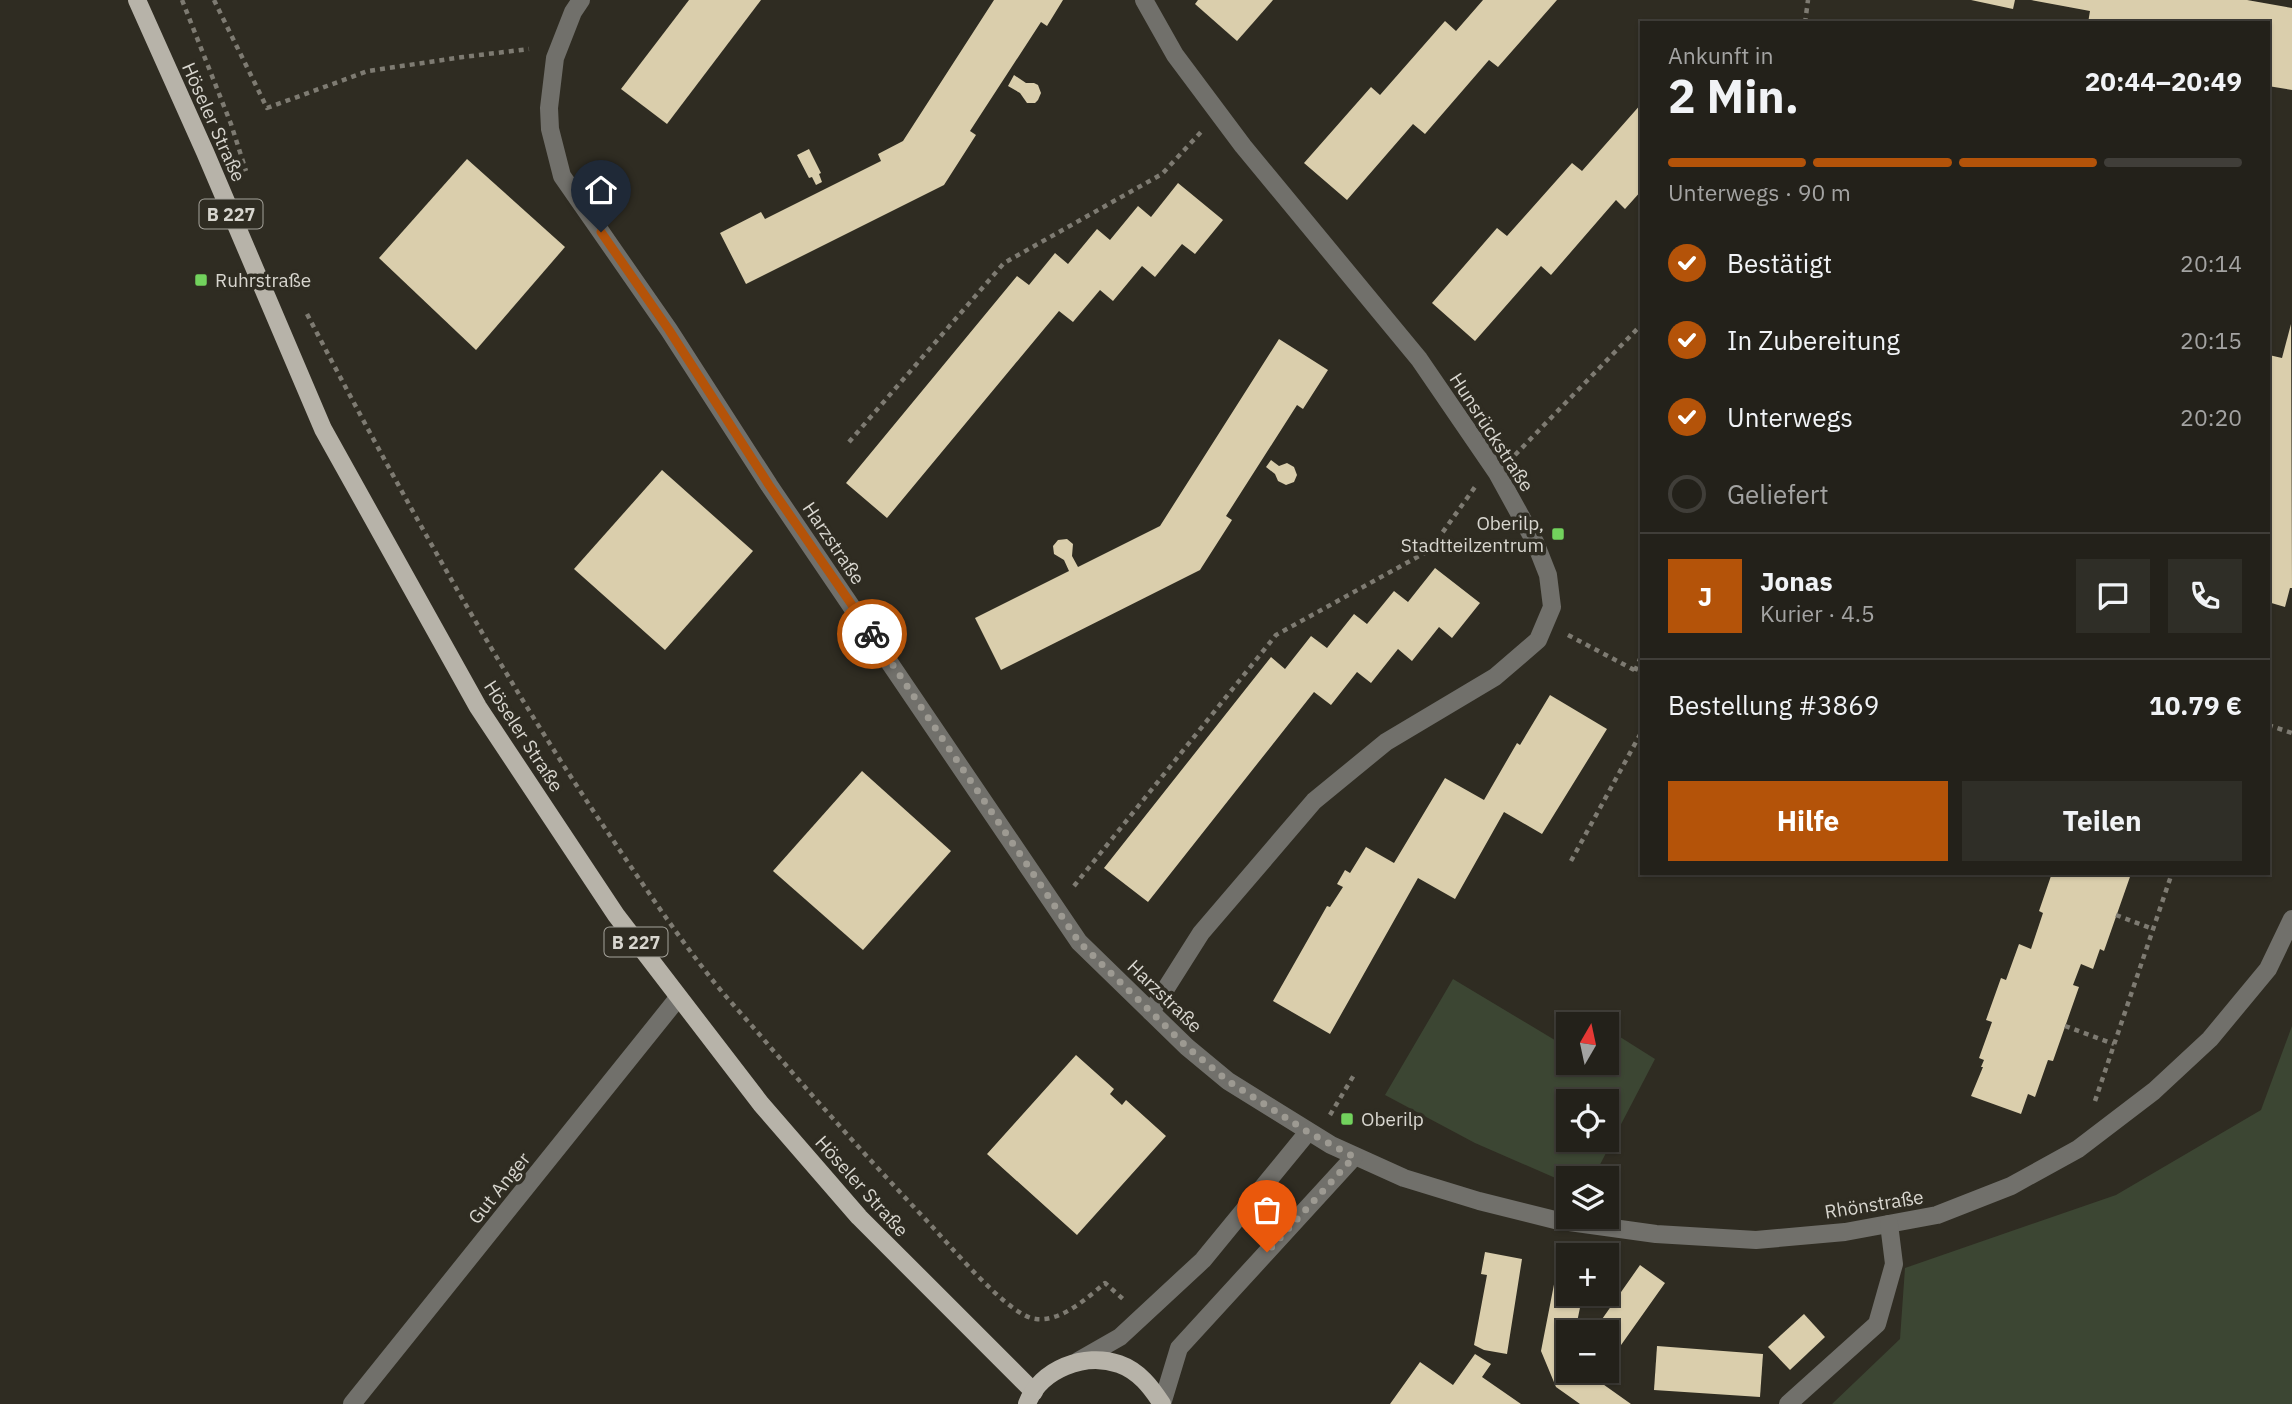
<!DOCTYPE html>
<html lang="de">
<meta charset="utf-8">
<style>
:root{--surface:#23211a;--page:#2f2e27;--text:#f1f3f6;--muted:#a3a3a2;--line:#403e39;--accent:#b45309}
body{margin:0;font-family:"IBM Plex Sans",sans-serif;background:var(--page);color:var(--text);height:100vh;display:flex;flex-direction:column;font-size:26px;white-space:nowrap}
*{box-sizing:border-box;margin:0}
p{font-size:23px;color:var(--muted)}
.icon{flex:none;width:38px;height:38px;fill:none;stroke:currentColor;stroke-width:2;stroke-linecap:round;stroke-linejoin:round}
.map{position:relative;flex:1;overflow:hidden}
.side{position:absolute;left:1640px;top:21px;width:630px;height:854px;display:flex;flex-direction:column;background:var(--surface);border-radius:0px;box-shadow:0 2px 5px #0004,0 0 0 2px var(--line)}
.side>*{flex:none}
.needle{width:46px;rotate:9deg}
.tools{position:absolute;left:1556px;top:1012px;display:grid;gap:14px}
.tools a{display:grid;place-items:center;width:63px;height:63px;border-radius:0px;background:var(--surface);box-shadow:0 2px 5px #0004,0 0 0 2px var(--line);font-size:35px}
.pin{position:absolute;display:grid;place-items:center;width:60px;height:60px;color:#fff;margin:-72px -30px;border-radius:50% 50% 50% 0;rotate:-45deg;box-shadow:0 0 7px #0007}
.pin .icon{rotate:45deg}
.courier{position:absolute;display:grid;place-items:center;width:70px;height:70px;margin:-35px;border:5px solid #b45309;border-radius:50%;background:#fff;color:#222;box-shadow:0 2px 9px #0007}
.head em{font-style:normal;font-weight:700}
.head div{display:flex;flex-direction:column-reverse}
.head{display:flex;align-items:center;justify-content:space-between;height:119px;padding:0 28px}
h1{font-size:46px;font-weight:700;line-height:52px}
.bar{display:grid;grid-template-columns:repeat(4,1fr);gap:10px 7px;align-content:center;height:84px;padding:0 28px}
.bar i{height:9px;border-radius:5px;background:var(--line)}
.bar .selected{background:var(--accent)}
.bar p{grid-column:span 4}
.line{display:flex;align-items:center;gap:18px;padding:0 28px;border-top:2px solid var(--line)}
.line div{flex:1}
.round{display:grid;place-items:center;flex:none;width:74px;height:74px;border-radius:0px;background:var(--page)}
ol{padding:0 28px;list-style:none}
li{display:flex;align-items:center;gap:21px;height:77px}
li p{margin-inline-start:auto}
li .icon{padding:7px;border-radius:50%;background:var(--accent);color:#fff;stroke-width:4}
li:last-child{color:var(--muted)}
li i{width:38px;height:38px;border:4px solid var(--line);border-radius:50%}
.cta{display:flex;gap:14px;margin-top:auto;padding:14px 28px}
.cta a{flex:1;height:80px;border-radius:0px;background:var(--accent);color:#fff;font-size:28px;font-weight:700;line-height:80px;text-align:center}
.cta a+a{background:var(--page);color:var(--text)}
.map>svg:first-child{display:block}
.green{fill:#3c4633;fill-rule:evenodd}
.building{fill:#daceac}
.lines{fill:none;stroke-linecap:round;stroke-linejoin:round}
.path{stroke:#7e7b72;stroke-width:4.5;stroke-dasharray:5 5;stroke-linecap:butt}
.minor{stroke:#71706b;stroke-width:18}
.major{stroke:#b7b3a9;stroke-width:18}
.done{stroke:#9d9a92;stroke-width:7;stroke-dasharray:0 12.6}
.route{stroke:#b45309;stroke-width:9}
.poi-dot{fill:#72d25d;stroke:#2f2c22;stroke-width:2.5}
.labels{text-anchor:middle;dominant-baseline:central;stroke-width:7;stroke-linejoin:round;paint-order:stroke}
.shield{fill:#2f2c22;stroke:#a5a39b;stroke-width:2}
.shield-label{font-size:18px;font-weight:bold;fill:#d8d6cf}
.street-label{font-size:19px;fill:#d8d6cf;stroke:#2f2c22}
.poi-label{font-size:19px;fill:#d8d6cf;stroke:#2f2c22;text-anchor:start}
</style>
<div class="map">
<svg width="2292" height="1404" viewBox="0 0 2292 1404">
<rect width="100%" height="100%" fill="#2f2c22"/>
<g class="green">
<path d="M1453 979 1568 1048V1062H1606L1607 1036 1609 1030 1655 1059 1593 1178H1568V1181L1560 1180 1475 1143 1385 1095ZM1568 1101H1606V1139H1568Z"/>
<path d="M2292 1026V1404H1832L1900 1339 1905 1268 2116 1195 2261 1110Z"/>
</g>
<g class="building">
<path d="M689 0H761L667 124 621 89Z"/>
<path d="M994 0H1063L1047 26 1041 22 970 131 976 135 944 185 746 284 720 233 761 212 765 219 881 161 878 154 903 141Z"/>
<path d="M1198 0H1273L1237 41 1195 4Z"/>
<path d="M1483 0H1557L1498 67 1489 60 1425 134 1413 124 1347 200 1304 163 1371 87 1380 95 1445 21 1456 31Z"/>
<path d="M1971 0H2015L2013 9Z"/>
<path d="M2031 0H2247L2292 8V90L2268 86V23H2088L2090 11Z"/>
<path d="M1014 75 1026 83H1034L1038 85 1041 93 1038 100 1035 103H1027L1020 93 1008 86Z"/>
<path d="M1642 103V190L1625 209 1616 200 1551 275 1541 266 1475 341 1432 303 1497 228 1507 236 1572 163 1582 171Z"/>
<path d="M809 149 821 173 819 174 822 182 816 185 812 177 809 178 797 155Z"/>
<path d="M467 159 565 247 476 350 379 258Z"/>
<path d="M1178 183 1223 220 1195 254 1182 244 1155 277 1142 266 1113 301 1100 290 1073 322 1059 311 887 518 846 483 1017 276 1029 285 1055 253 1068 264 1097 229 1110 240 1138 206 1151 217Z"/>
<path d="M2291 324 2292 588H2290L2285 607 2268 602V359L2269 355 2282 358Z"/>
<path d="M1279 339 1328 370 1303 409 1297 405 1226 516 1232 520 1200 570 1001 670 975 618 1069 571 1064 560 1054 554 1053 546 1058 540 1067 539 1073 544 1072 556 1078 567 1160 526Z"/>
<path d="M1271 460 1279 466 1287 463 1294 467 1297 475 1294 482 1286 485 1278 481 1275 474 1266 467Z"/>
<path d="M662 470 753 551 665 650 574 569Z"/>
<path d="M1435 568 1480 603 1452 638 1439 627 1412 661 1398 649 1371 683 1357 672 1331 705 1314 692 1148 902 1104 868 1271 657 1285 669 1311 636 1327 648 1354 614 1367 624 1394 591 1408 602Z"/>
<path d="M1550 695 1607 729 1542 834 1504 812 1455 899 1418 878 1330 1034 1273 1001 1327 906 1330 907 1343 887 1337 884 1345 870 1350 873 1366 847 1394 863 1445 778 1484 800 1517 743 1520 745Z"/>
<path d="M862 771 951 851 863 950 773 871Z"/>
<path d="M2052 873 2131 874 2104 951 2100 949 2093 969 2081 964 2073 985 2079 987 2053 1061 2048 1060 2035 1097 2028 1094 2021 1114 1971 1096 1983 1067H1981L1984 1060 1979 1058 1992 1022 1986 1020 2001 978 2006 980 2019 944 2031 949 2043 913 2039 911Z"/>
<path d="M1076 1055 1114 1089 1110 1094 1122 1105 1126 1100 1166 1136 1077 1235 987 1154Z"/>
<path d="M1485 1252 1522 1259 1507 1354 1484 1350 1474 1345 1487 1275 1481 1274Z"/>
<path d="M1558 1264 1568 1266V1293H1583L1575 1332H1568V1370H1583L1631 1404H1580L1556 1387 1541 1351Z"/>
<path d="M1640 1265 1665 1283 1609 1362 1606 1361V1332H1593Z"/>
<path d="M1804 1314 1825 1337 1790 1370 1768 1347Z"/>
<path d="M1657 1346 1763 1354 1760 1397 1654 1390Z"/>
<path d="M1475 1354 1491 1364 1482 1377 1521 1404H1390L1420 1362 1453 1385Z"/>
</g>
<g class="lines">
<g class="path">
<path d="M182 0 231 124 246 171"/>
<path d="M214 0 267 108 368 71 463 57 529 49"/>
<path d="M1805 23 1808 0"/>
<path d="M307 314C397 486 490 656 598 818 634 871 670 926 710 977 729 1001 751 1024 771 1048 822 1107 874 1165 928 1222 948 1243 1009 1317 1036 1319 1061 1322 1087 1298 1105 1283L1123 1299"/>
<path d="M849 442 1004 263 1162 174 1201 132"/>
<path d="M1515 455 1642 324"/>
<path d="M1568 635 1642 674"/>
<path d="M1635 671 1642 654"/>
<path d="M2268 725 2292 733"/>
<path d="M1571 861 1642 731"/>
<path d="M1074 886 1276 635 1430 550 1475 487"/>
<path d="M2116 915 2153 929"/>
<path d="M2065 1026 2114 1044"/>
<path d="M2095 1101 2172 873"/>
<path d="M1330 1115 1354 1075"/>
</g>
<g class="minor">
<path d="M581 0 573 12 555 58 549 108 550 129 562 176 669 330 769 485 1079 942 1187 1047 1228 1081 1331 1145 1404 1178 1479 1201 1555 1220 1656 1234 1756 1240 1845 1232 1937 1215 2011 1186 2078 1149 2154 1091 2210 1039 2268 969 2292 919"/>
<path d="M1144 0 1175 55 1243 146 1419 359 1497 473 1535 542 1548 575 1552 607 1538 640 1495 677 1386 742 1314 801 1201 933 1151 1012"/>
<path d="M1078 1361 1120 1337 1203 1260 1308 1132"/>
<path d="M352 1404 678 998"/>
<path d="M1162 1404 1179 1348 1354 1157"/>
<path d="M1788 1404 1877 1324 1894 1264 1889 1224"/>
</g>
<g class="major">
<path d="M137 0 205 152 323 429 478 707 616 915 761 1104 859 1217 1034 1392"/>
<path d="M1027 1404C1040 1369 1085 1352 1119 1364 1139 1371 1151 1387 1162 1404"/>
</g>
</g>
<g class="lines">
<path class="done" d="M872 634 1079 942 1187 1047 1228 1081 1308 1132 1354 1157 1267 1252"/>
<path class="route" d="M601 232 669 330 769 485 872 634"/>
</g>
<g class="poi-dot">
<rect x="194" y="273" width="14" height="14" rx="3.5"/>
<rect x="1551" y="527" width="14" height="14" rx="3.5"/>
<rect x="1340" y="1112" width="14" height="14" rx="3.5"/>
</g>
<g class="labels">
<g class="shield">
<rect x="199.5" y="199.5" width="63" height="29" rx="5"/>
<rect x="604.5" y="927.5" width="63" height="29" rx="5"/>
</g>
<g class="shield-label">
<text x="231" y="214">B 227</text>
<text x="636" y="942">B 227</text>
</g>
<g class="street-label">
<text transform="translate(214 122) rotate(66)">Höseler Straße</text>
<text transform="translate(1492 432) rotate(57)">Hunsrückstraße</text>
<text transform="translate(834 543) rotate(56)">Harzstraße</text>
<text transform="translate(524 736) rotate(57)">Höseler Straße</text>
<text transform="translate(1165 996) rotate(44)">Harzstraße</text>
<text transform="translate(862 1186) rotate(48)">Höseler Straße</text>
<text transform="translate(499 1188) rotate(-51)">Gut Anger</text>
<text transform="translate(1874 1204) rotate(-9)">Rhönstraße</text>
</g>
<g class="poi-label">
<text x="215" y="280">Ruhrstraße</text>
<text x="1544" y="523" text-anchor="end">Oberilp,<tspan x="1544" dy="22">Stadtteilzentrum</tspan></text>
<text x="1361" y="1119">Oberilp</text>
</g>
</g>
</svg>
<div class="tools">
<a><svg class="needle" viewBox="-14 -14 28 28"><path d="M0-13l5 13h-10z" fill="#e53935"/><path d="M0 13l5-13h-10z" fill="#a3a3a2"/></svg></a>
<a><svg class="icon" aria-label="locate" viewBox="0 0 24 24"><circle cx="12" cy="12" r="6"/><path d="M12 2v4M12 18v4M2 12h4M18 12h4"/></svg></a>
<a><svg class="icon" aria-label="layers" viewBox="0 0 24 24"><path d="M12 4l9 5-9 5-9-5zM3 14l9 5 9-5"/></svg></a>
<a>+</a>
<a>−</a>
</div>
<div class="pin" style="left:1267px;top:1252px;background:#ea580c"><svg class="icon" aria-label="bag" viewBox="0 0 24 24"><path d="M5 8h14l-1 12H6zM9 8a3 3 0 0 1 6 0"/></svg></div>
<div class="pin" style="left:601px;top:232px;background:#1f2937"><svg class="icon" aria-label="home" viewBox="0 0 24 24"><path d="M3 11l9-7 9 7M6 9v11h12V9"/></svg></div>
<div class="courier" style="left:872px;top:634px"><svg class="icon" aria-label="bike" viewBox="0 0 24 24"><circle cx="6" cy="16" r="4"/><circle cx="18" cy="16" r="4"/><path d="M6 16l4-8h5l3 8M10 8l3 8H6M13 5h3"/></svg></div>
<section class="side">
<div class="head"><div><h1>2 Min.</h1><p>Ankunft in</p></div><em>20:44–20:49</em></div>
<div class="bar"><i class="selected"></i><i class="selected"></i><i class="selected"></i><i></i><p>Unterwegs · 90 m</p></div>
<ol>
<li><svg class="icon" aria-label="check" viewBox="0 0 24 24"><path d="M5 12l5 5 9-10"/></svg>Bestätigt<p>20:14</p></li>
<li><svg class="icon" aria-label="check" viewBox="0 0 24 24"><path d="M5 12l5 5 9-10"/></svg>In Zubereitung<p>20:15</p></li>
<li><svg class="icon" aria-label="check" viewBox="0 0 24 24"><path d="M5 12l5 5 9-10"/></svg>Unterwegs<p>20:20</p></li>
<li><i></i>Geliefert</li>
</ol>
<div class="line" style="height:126px"><b class="round" style="background:var(--accent);color:#fff">J</b><div><b>Jonas</b><p>Kurier · 4.5</p></div><a class="round"><svg class="icon" aria-label="chat" viewBox="0 0 24 24"><path d="M4 5h16v11H9l-5 4z"/></svg></a><a class="round"><svg class="icon" aria-label="phone" viewBox="0 0 24 24"><path d="M5 4h4l2 5-3 2q2 4 5 5l2-3 5 2v4C11 20 4 13 5 4z"/></svg></a></div>
<div class="line" style="height:91px"><div>Bestellung #3869</div><b>10.79 €</b></div>
<div class="cta"><a>Hilfe</a><a>Teilen</a></div>
</section>
</div>
